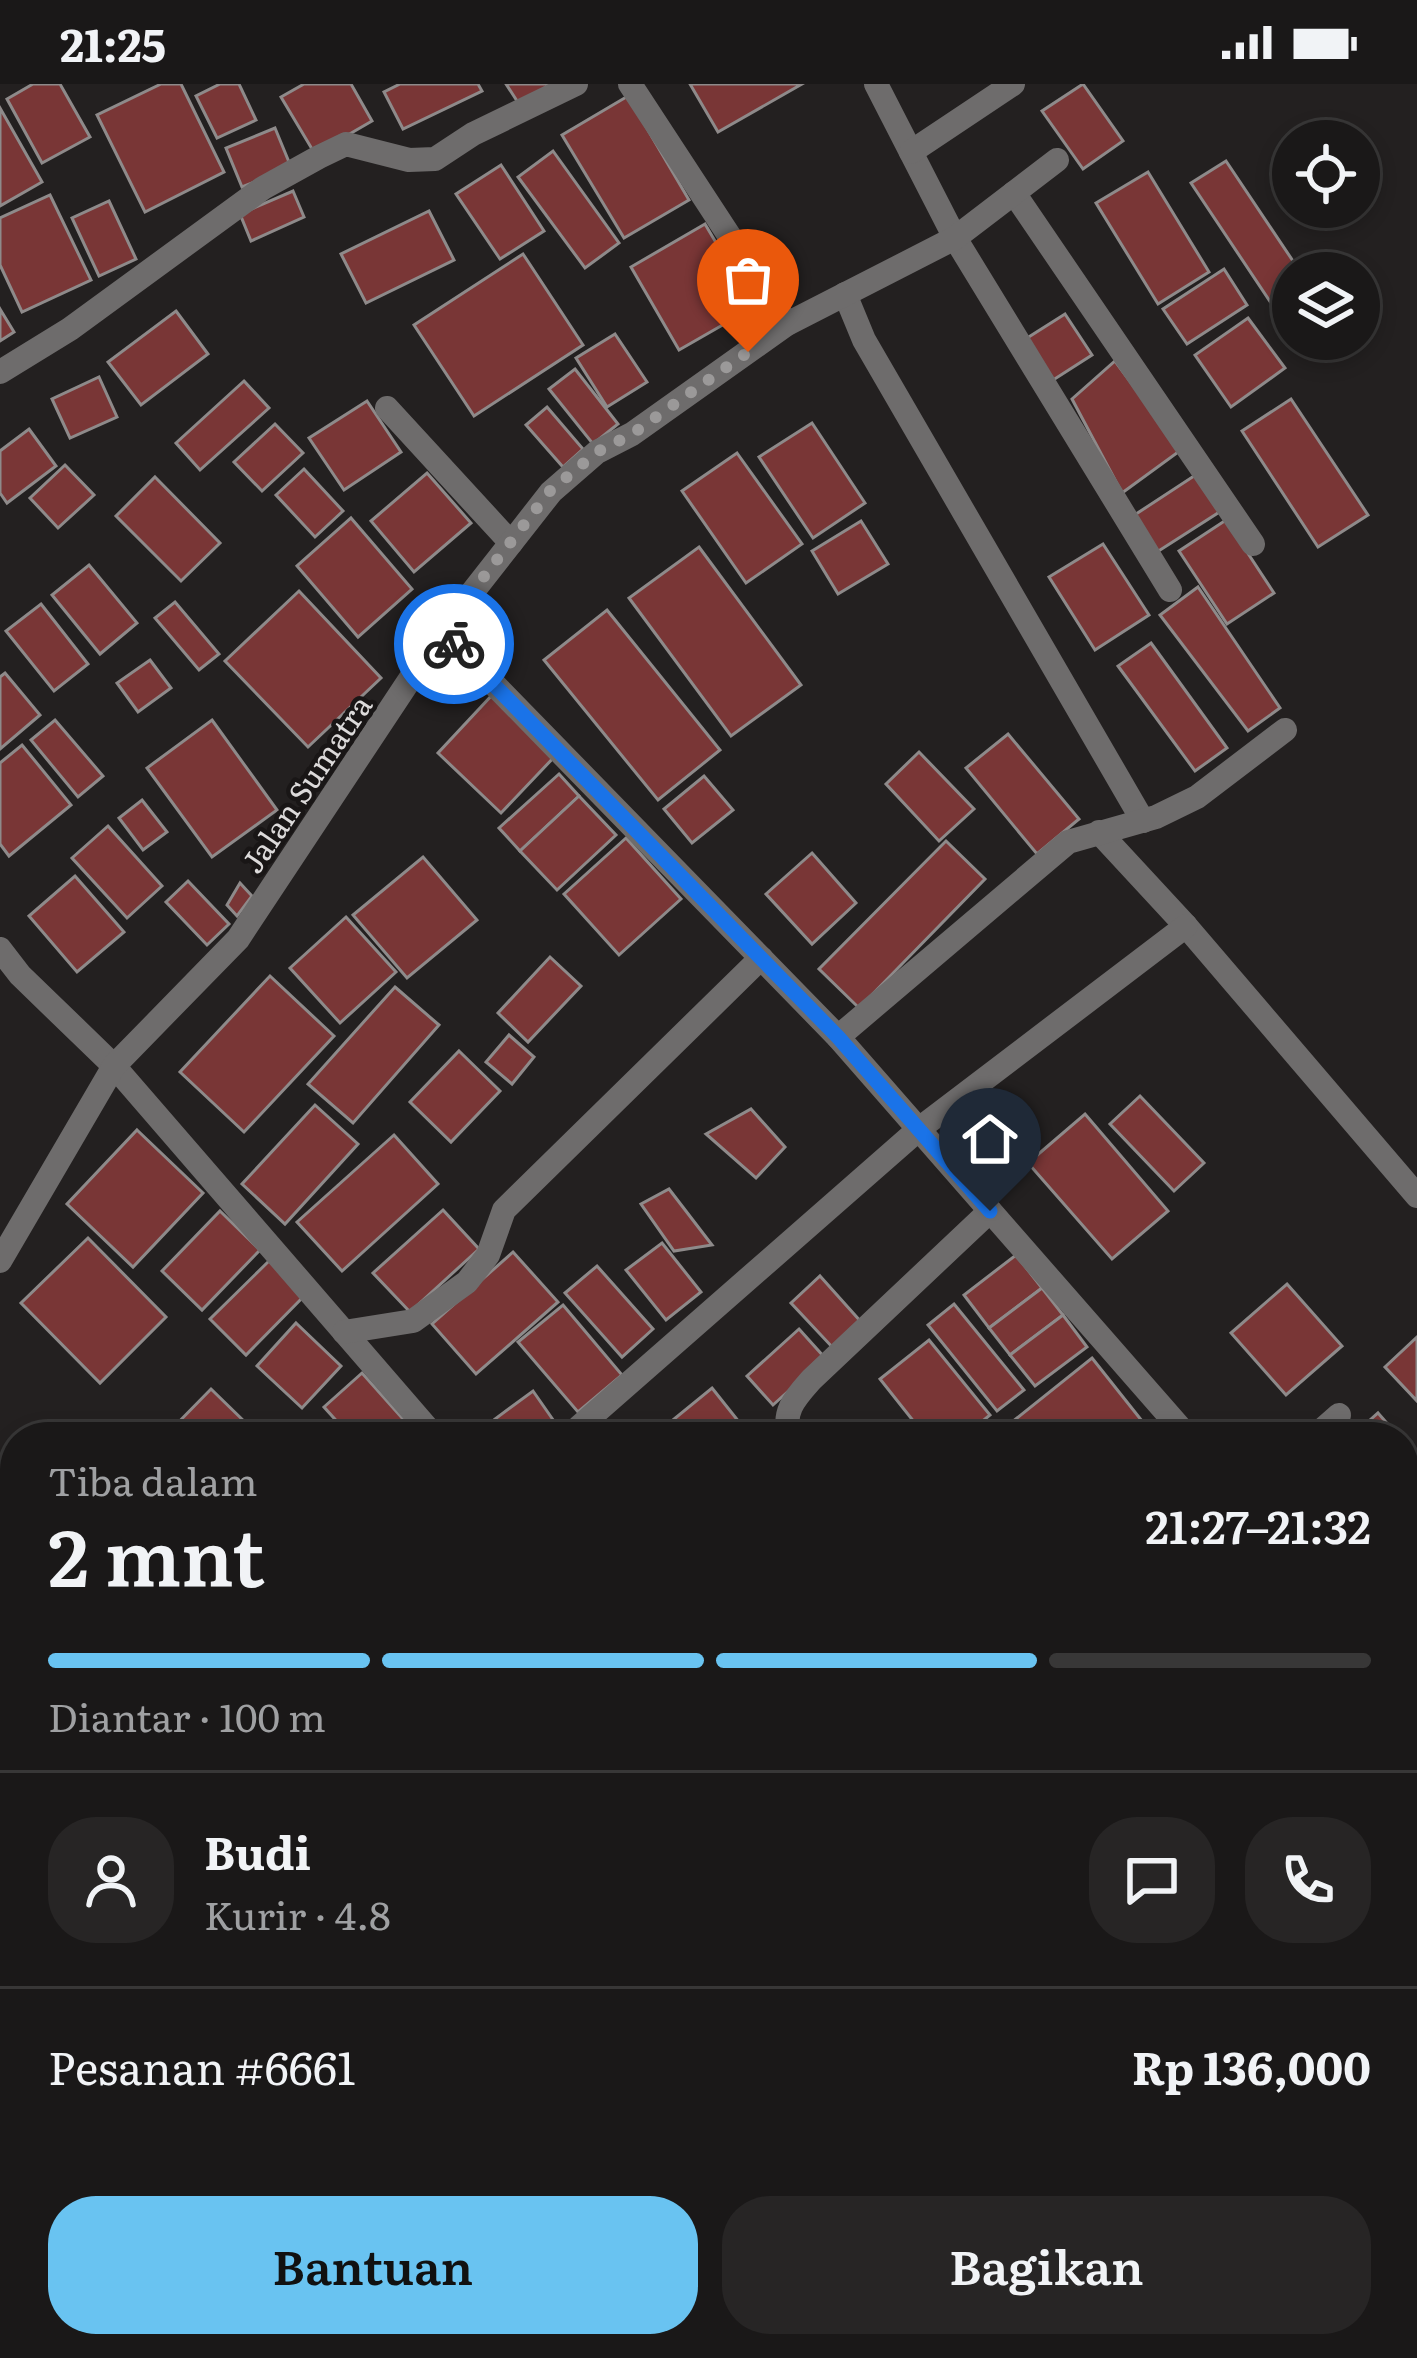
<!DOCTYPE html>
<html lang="id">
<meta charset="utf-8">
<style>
:root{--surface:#1a1818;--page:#272525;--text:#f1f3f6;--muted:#9fa0a2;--line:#383737;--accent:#69c3f1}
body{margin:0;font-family:Literata,serif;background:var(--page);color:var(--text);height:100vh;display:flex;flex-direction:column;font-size:45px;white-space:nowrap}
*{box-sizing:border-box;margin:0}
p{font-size:39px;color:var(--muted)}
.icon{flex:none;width:66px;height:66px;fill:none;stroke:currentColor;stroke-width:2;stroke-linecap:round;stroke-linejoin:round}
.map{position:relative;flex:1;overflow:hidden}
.panel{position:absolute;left:0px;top:1338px;width:1419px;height:936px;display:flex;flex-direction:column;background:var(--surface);border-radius:48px 48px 0 0;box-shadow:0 6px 18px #0003,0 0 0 3px var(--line)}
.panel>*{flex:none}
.tools{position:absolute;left:1272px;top:36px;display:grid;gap:24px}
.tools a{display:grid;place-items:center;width:108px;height:108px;border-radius:50%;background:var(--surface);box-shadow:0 6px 18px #0003,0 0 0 3px var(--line);font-size:60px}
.pin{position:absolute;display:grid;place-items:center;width:102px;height:102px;color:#fff;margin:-123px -51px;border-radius:50% 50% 50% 0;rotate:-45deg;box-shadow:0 0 12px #0007}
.pin .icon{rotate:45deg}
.courier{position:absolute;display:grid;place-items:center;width:120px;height:120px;margin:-60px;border:9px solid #1a73e8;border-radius:50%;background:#fff;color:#222;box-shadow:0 3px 15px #0007}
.headline em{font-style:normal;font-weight:600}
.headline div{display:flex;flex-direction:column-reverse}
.headline{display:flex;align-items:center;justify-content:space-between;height:204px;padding:0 48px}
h1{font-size:78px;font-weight:600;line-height:90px}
.bar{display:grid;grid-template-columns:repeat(4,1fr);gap:18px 12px;align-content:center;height:144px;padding:0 48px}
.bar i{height:15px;border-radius:9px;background:var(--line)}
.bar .selected{background:var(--accent)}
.bar p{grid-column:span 4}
.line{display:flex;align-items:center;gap:30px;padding:0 48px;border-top:3px solid var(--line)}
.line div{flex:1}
.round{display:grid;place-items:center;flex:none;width:126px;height:126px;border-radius:48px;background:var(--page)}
.cta{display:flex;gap:24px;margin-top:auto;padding:24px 48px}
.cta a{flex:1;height:138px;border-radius:48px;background:var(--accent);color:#111;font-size:48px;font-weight:600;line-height:138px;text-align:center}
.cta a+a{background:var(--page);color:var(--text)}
.status{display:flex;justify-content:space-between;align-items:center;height:84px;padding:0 60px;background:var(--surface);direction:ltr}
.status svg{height:33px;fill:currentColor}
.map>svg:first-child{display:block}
.building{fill:#793636;stroke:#8e8a8a;stroke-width:3}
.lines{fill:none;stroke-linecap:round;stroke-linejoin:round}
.lane{stroke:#6e6c6c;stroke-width:24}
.street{stroke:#6e6c6c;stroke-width:24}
.secondary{stroke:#9a9797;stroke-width:24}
.done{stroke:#9b9999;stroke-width:12;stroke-dasharray:0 21.6}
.route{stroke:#1a73e8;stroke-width:15}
.labels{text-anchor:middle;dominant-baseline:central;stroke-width:9;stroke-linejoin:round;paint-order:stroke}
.street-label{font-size:30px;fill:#dcdada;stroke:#191616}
</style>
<div class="status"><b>21:25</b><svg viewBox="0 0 49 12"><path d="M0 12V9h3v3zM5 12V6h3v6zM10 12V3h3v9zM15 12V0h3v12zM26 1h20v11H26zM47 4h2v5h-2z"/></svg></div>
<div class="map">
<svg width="1417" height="2274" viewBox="0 0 1417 2274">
<rect width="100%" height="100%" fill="#232020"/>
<g class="building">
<path d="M33 0H60L90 53 42 79 7 15Z"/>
<path d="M161 0H181L224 88 145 128 97 31Z"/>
<path d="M220 0H239L256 36 217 54 196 12Z"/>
<path d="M304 0H351L372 37 315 70 281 13Z"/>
<path d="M400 0H478L482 7 403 45 384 8Z"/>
<path d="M506 0H551L519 20Z"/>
<path d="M690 0H802L718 48Z"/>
<path d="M1083 0 1123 57 1083 85 1042 27Z"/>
<path d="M628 12 689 116 624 154 562 51Z"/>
<path d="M0 24 42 98 0 122Z"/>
<path d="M275 44 291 83 242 103 226 64Z"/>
<path d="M553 67 619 159 585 184 518 93Z"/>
<path d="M1226 77 1301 189H1293V205L1271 219 1191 99Z"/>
<path d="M501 81 544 147 500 175 456 110Z"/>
<path d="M1148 88 1209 188 1158 220 1096 119Z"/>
<path d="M293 107 304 133 251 157 240 130Z"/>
<path d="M50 111 91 196 22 228 0 181V134Z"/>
<path d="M109 117 136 175 99 192 72 134Z"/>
<path d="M429 127 454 176 366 219 341 170Z"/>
<path d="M705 140 754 223 679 266 631 183Z"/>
<path d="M523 170 583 261 474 332 414 241Z"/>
<path d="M1224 185 1247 221 1187 260 1163 225Z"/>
<path d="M0 225 14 248 0 257Z"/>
<path d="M176 227 208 270 141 321 108 278Z"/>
<path d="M1065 230 1092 271 1050 298 1024 256Z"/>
<path d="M1248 234 1285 284 1231 323 1195 271Z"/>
<path d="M615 250 647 298 607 323 576 274Z"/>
<path d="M1115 277 1181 366 1122 409 1072 315Z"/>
<path d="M575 285 618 340 593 360 549 305Z"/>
<path d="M99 293 117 333 70 354 52 315Z"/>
<path d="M244 297 269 324 200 386 176 359Z"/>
<path d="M1291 315 1368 431 1318 463 1242 347Z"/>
<path d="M367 317 401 368 344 406 309 354Z"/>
<path d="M547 323 583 365 563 383 526 341Z"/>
<path d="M812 339 865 419 813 454 759 373Z"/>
<path d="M275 340 303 369 262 407 234 378Z"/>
<path d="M29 345 56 382 7 419 0 409V367Z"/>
<path d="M737 369 802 460 746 499 682 407Z"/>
<path d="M65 381 94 411 58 444 30 414Z"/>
<path d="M304 385 343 427 315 453 276 411Z"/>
<path d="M427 389 471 439 414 488 371 437Z"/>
<path d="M1197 390 1221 427 1157 468 1133 432Z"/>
<path d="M155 393 220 459 181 497 116 432Z"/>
<path d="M351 434 412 505 358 553 297 482Z"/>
<path d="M1226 436 1274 509 1227 540 1179 467Z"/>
<path d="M861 437 888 480 838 510 812 467Z"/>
<path d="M1103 460 1149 531 1095 566 1049 493Z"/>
<path d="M699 463 801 601 731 652 629 514Z"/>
<path d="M89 481 137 539 100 570 52 511Z"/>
<path d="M1198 503 1280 624 1248 647 1160 531Z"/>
<path d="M299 507 381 594 308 663 225 577Z"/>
<path d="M175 518 219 570 199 586 155 534Z"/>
<path d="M41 520 88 580 54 607 6 547Z"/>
<path d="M607 526 720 666 658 716 544 576Z"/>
<path d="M1151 559 1227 664 1195 687 1118 582Z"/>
<path d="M150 576 171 604 138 628 117 599Z"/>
<path d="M5 589 40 631 0 665V593Z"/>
<path d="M494 609 557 670 501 729 438 669Z"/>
<path d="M55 636 103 692 78 713 31 656Z"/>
<path d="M212 636 277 726 212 773 147 684Z"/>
<path d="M1008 650 1079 735 1037 770 966 684Z"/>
<path d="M22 661 71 721 9 772 0 760V679Z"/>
<path d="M919 668 974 725 939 757 886 700Z"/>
<path d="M559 690 579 712 520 767 499 744Z"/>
<path d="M704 692 733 726 692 759 664 725Z"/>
<path d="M579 712 616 751 557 806 520 767Z"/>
<path d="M142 716 167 748 143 766 119 734Z"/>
<path d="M108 742 162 802 127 834 72 774Z"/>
<path d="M626 754 681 815 619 871 564 810Z"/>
<path d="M946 757 985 795 859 924 819 885Z"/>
<path d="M812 769 856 819 812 860 766 810Z"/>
<path d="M423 773 477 836 407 894 353 831Z"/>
<path d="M75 792 124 848 77 888 29 832Z"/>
<path d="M188 797 229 840 207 861 166 818Z"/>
<path d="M240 799 252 812 237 832 227 821Z"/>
<path d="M346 833 396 888 340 939 290 884Z"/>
<path d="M550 873 581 902 528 958 498 929Z"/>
<path d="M270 892 334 952 244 1048 180 988Z"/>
<path d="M395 903 439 941 353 1039 308 1000Z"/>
<path d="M509 951 534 973 512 1000 486 978Z"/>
<path d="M459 967 500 1007 451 1058 410 1018Z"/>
<path d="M1140 1012 1204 1079 1174 1107 1110 1040Z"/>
<path d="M315 1021 358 1060 285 1140 242 1100Z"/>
<path d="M751 1025 785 1063 756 1094 706 1050Z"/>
<path d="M1085 1030 1168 1127 1112 1175 1028 1079Z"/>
<path d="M137 1046 203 1109 133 1183 67 1120Z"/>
<path d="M394 1051 438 1100 342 1187 297 1138Z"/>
<path d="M669 1105 712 1161 674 1167 641 1120Z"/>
<path d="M443 1126 479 1165 410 1228 373 1189Z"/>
<path d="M220 1127 260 1166 202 1226 162 1187Z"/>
<path d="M88 1154 166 1233 100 1299 21 1219Z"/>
<path d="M662 1159 701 1208 666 1236 626 1186Z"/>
<path d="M513 1168 558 1218 476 1290 432 1240Z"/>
<path d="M1016 1171 1042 1204 989 1244 964 1211Z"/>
<path d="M272 1174 307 1209 246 1271 210 1235Z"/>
<path d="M597 1182 653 1245 622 1273 565 1209Z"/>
<path d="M820 1192 862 1239 834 1265 791 1219Z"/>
<path d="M1287 1200 1342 1262 1286 1311 1231 1249Z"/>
<path d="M1042 1204 1063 1231 1010 1271 989 1244Z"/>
<path d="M954 1220 1024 1306 997 1327 928 1241Z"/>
<path d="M563 1221 622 1291 578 1328 518 1258Z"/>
<path d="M1063 1231 1087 1263 1035 1302 1010 1271Z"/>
<path d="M296 1239 341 1282 302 1324 257 1282Z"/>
<path d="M799 1245 825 1274 773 1321 747 1292Z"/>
<path d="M1417 1253V1317L1385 1283Z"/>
<path d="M929 1256 990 1331 963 1353H926L880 1295Z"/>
<path d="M1092 1274 1146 1342 1131 1353H1016L1007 1342Z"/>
<path d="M362 1289 419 1353H351L324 1323Z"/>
<path d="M712 1304 751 1353H652Z"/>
<path d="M211 1305 250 1343 240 1353H164Z"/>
<path d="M533 1307 565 1353H507L495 1335Z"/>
<path d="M1378 1329 1399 1353H1351Z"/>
<path d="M1404 1359 1417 1374V1391L1404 1394Z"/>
<path d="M1417 1400V1517L1404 1499V1410Z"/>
<path d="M0 1517 15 1540 14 1615 0 1594Z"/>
<path d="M15 1742V1809L0 1788V1753Z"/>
<path d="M0 2033 15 2055V2066L0 2076Z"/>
<path d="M15 2095V2151L0 2161V2105Z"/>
<path d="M15 2256 31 2259 40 2274H0V2266Z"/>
<path d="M254 2259H310L283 2274H263Z"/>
<path d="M445 2259H456L465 2274H419Z"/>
<path d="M643 2259H687L695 2274H630L627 2269Z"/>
<path d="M724 2259H822L798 2274H734Z"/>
<path d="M1087 2259H1144L1152 2274H1096Z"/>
<path d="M1255 2259H1329L1340 2274H1235Z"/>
</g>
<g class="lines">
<g class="lane">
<path d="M1314 1353 1339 1331"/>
<path d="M314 2274 341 2259"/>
</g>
<g class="street">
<path d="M630 0 787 240"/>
<path d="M876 0 955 154 1170 506"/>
<path d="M911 68 1013 0"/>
<path d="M1014 109 1253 460"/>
<path d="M845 210 864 256 1143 737"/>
<path d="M0 288 70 245 263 104 319 73 346 60 409 76 435 75 473 50 576 0"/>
<path d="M387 324 511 459"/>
<path d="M442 547 838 953 1188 1353"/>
<path d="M1099 748 1186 842 1417 1112"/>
<path d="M0 865 20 891 114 982 435 1353"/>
<path d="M838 953 1068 758 1156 733 1197 713 1285 646"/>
<path d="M0 1177 114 982 238 855 442 547 551 408 597 368 632 350 787 240 955 154 1057 76"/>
<path d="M344 1248 413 1237 467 1198 488 1171 504 1126 761 874"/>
<path d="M579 1343 919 1045 1186 842"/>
<path d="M790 1353C781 1328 796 1313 812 1295L990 1127"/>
<path d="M0 1437 15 1427"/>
<path d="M1404 1560 1417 1550"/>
<path d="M1404 1617 1417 1644"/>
<path d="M1404 1970 1417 1961"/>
<path d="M897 2259 907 2274"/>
<path d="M1167 2259 1180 2274"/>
<path d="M959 2274 981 2259"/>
</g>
<g class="secondary">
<path d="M0 1885 15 1912"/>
<path d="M213 2259 222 2274"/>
</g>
</g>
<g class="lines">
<path class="done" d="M454 560 442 547 550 407 597 368 632 350 748 268"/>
<path class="route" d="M454 560 838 953 990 1127"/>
</g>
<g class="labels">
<g class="street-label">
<text transform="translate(305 699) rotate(-56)">Jalan Sumatra</text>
</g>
</g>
</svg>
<div class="tools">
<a><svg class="icon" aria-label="locate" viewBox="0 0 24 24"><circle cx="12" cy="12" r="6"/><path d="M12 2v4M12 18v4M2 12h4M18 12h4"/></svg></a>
<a><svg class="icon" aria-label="layers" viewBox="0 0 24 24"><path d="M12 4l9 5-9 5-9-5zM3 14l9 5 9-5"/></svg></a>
</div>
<div class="pin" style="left:748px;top:268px;background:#ea580c"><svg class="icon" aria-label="bag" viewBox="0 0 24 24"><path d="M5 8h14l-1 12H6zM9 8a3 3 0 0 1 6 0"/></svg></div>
<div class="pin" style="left:990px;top:1127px;background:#1f2937"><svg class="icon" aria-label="home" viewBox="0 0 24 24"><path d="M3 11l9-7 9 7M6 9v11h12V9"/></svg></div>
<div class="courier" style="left:454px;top:560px"><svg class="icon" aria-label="bike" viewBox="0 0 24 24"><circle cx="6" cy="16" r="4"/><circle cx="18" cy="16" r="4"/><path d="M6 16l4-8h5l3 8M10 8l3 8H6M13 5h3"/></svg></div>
<section class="panel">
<div class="headline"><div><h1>2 mnt</h1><p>Tiba dalam</p></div><em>21:27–21:32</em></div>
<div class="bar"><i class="selected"></i><i class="selected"></i><i class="selected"></i><i></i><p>Diantar · 100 m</p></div>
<div class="line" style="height:216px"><a class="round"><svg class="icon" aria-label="person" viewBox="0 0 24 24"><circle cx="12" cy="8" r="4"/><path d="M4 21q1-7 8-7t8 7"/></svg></a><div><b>Budi</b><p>Kurir · 4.8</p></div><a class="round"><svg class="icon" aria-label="chat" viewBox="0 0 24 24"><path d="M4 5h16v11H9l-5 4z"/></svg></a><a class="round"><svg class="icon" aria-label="phone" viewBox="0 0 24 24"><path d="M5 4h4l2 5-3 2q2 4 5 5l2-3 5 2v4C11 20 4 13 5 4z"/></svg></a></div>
<div class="line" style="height:156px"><div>Pesanan #6661</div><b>Rp 136,000</b></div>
<div class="cta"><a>Bantuan</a><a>Bagikan</a></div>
</section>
</div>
